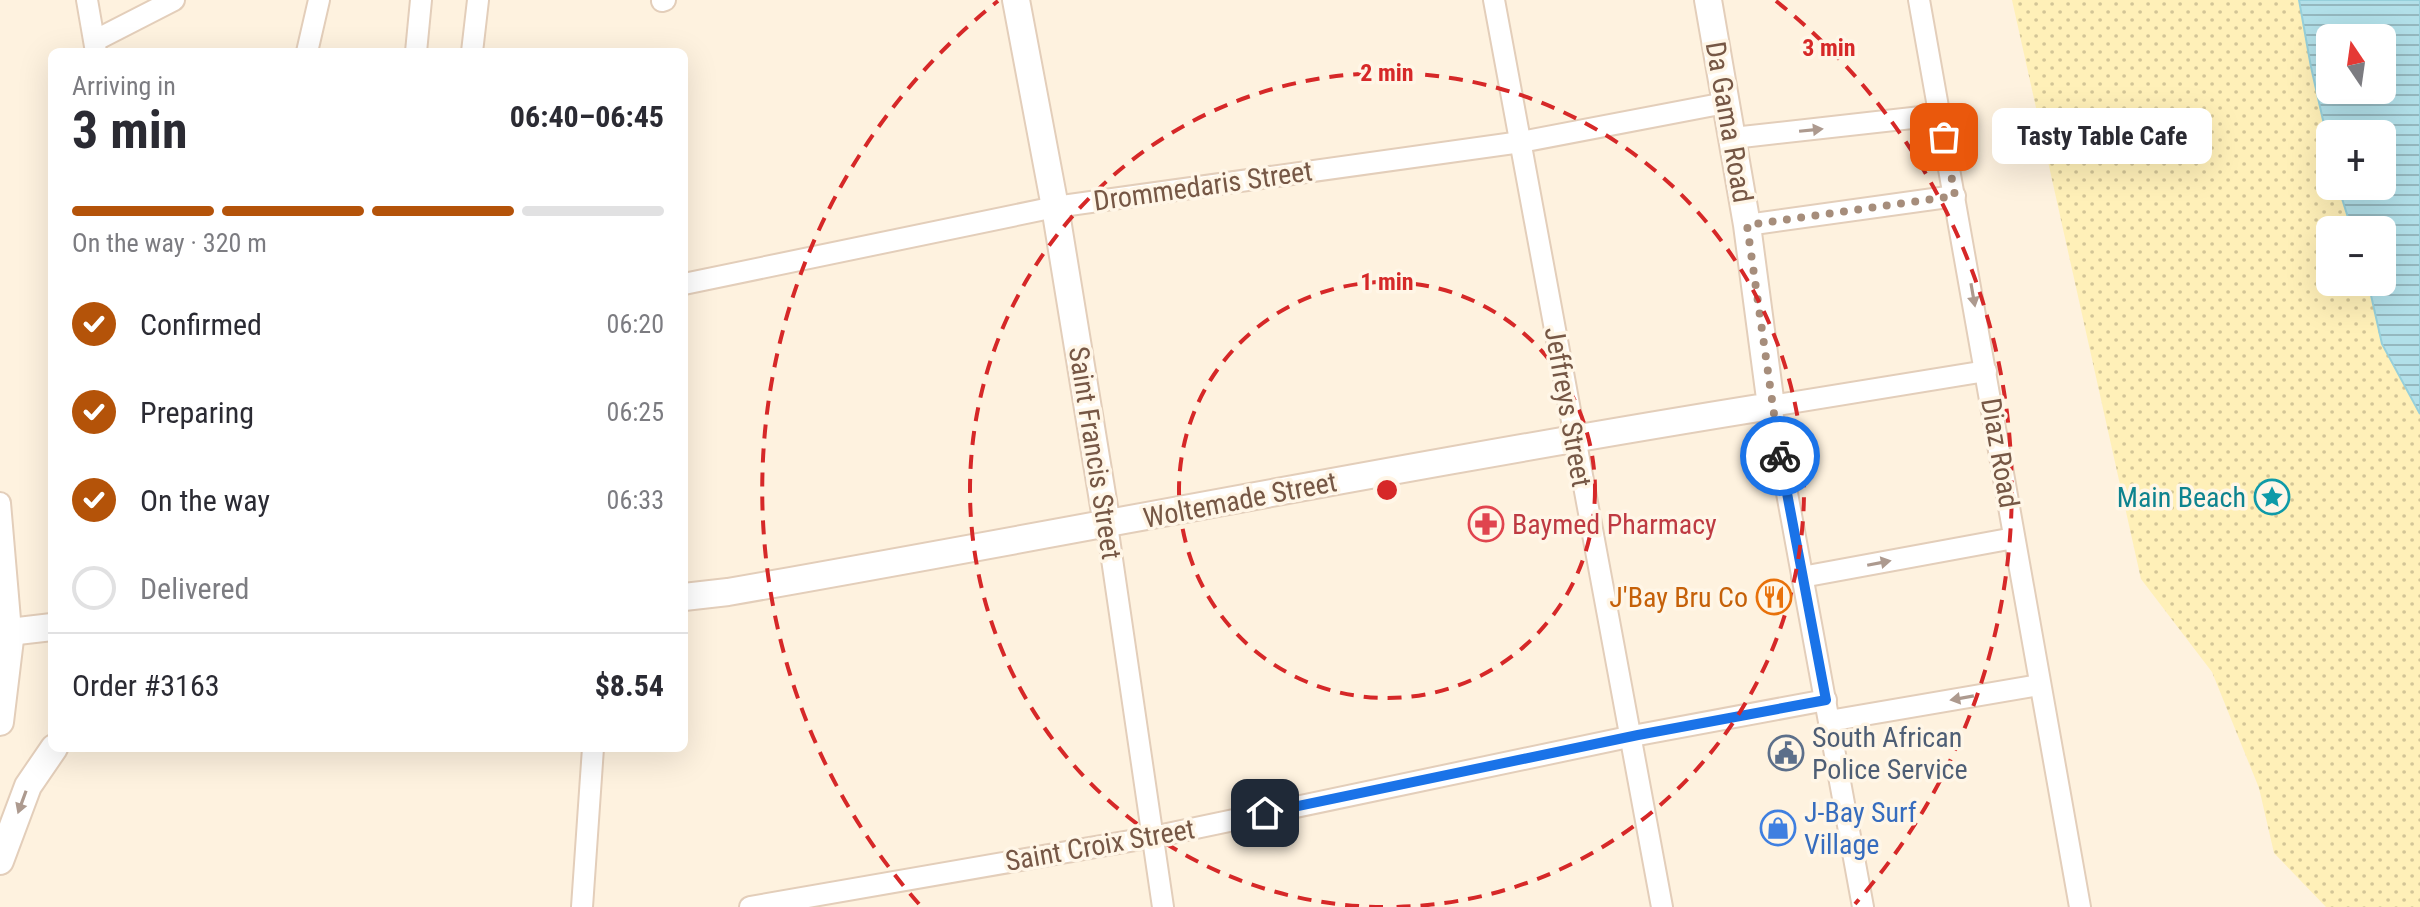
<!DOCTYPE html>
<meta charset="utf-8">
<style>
:root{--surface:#fff;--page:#f2f2f3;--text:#2b2b33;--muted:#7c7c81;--line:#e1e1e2;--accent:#b45309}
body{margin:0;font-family:"Roboto Condensed",sans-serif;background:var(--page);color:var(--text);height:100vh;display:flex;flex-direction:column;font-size:30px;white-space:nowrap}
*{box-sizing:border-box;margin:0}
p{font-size:26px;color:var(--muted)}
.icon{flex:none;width:44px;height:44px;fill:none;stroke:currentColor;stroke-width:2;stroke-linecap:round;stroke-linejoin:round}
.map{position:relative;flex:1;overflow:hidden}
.drawer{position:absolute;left:48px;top:48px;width:640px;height:704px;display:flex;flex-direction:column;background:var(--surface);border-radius:12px;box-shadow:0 8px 32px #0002}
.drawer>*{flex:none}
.needle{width:52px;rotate:347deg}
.tools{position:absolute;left:2316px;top:24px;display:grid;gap:16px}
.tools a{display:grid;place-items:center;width:80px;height:80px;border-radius:12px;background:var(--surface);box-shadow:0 8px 32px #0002;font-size:40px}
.pin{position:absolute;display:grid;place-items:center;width:68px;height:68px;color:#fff;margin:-34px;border-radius:16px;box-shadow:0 4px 12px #0006}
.courier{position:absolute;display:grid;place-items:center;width:80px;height:80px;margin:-40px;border:6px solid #1a73e8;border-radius:50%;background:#fff;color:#222;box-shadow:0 2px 10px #0007}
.bubble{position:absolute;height:56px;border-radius:12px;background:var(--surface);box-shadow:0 8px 32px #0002;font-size:26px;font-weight:700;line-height:56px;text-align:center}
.headline em{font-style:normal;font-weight:700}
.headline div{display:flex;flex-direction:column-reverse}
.headline{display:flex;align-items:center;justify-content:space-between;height:136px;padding:0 24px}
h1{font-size:52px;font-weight:700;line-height:60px}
.bar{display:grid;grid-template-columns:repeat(4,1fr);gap:12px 8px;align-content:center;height:96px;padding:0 24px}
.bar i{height:10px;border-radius:6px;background:var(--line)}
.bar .on{background:var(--accent)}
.bar p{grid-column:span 4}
.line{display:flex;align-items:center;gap:20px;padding:0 24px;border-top:2px solid var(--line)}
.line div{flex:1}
ol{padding:0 24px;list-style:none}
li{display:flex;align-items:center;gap:24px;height:88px}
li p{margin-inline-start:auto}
li .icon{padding:8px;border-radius:50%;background:var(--accent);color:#fff;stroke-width:4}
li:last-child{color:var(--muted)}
li i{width:44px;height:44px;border:4px solid var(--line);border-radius:50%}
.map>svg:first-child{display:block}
.sand{fill:url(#sand-dots)}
.water{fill:url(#water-rules);stroke:#97d0db;stroke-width:2;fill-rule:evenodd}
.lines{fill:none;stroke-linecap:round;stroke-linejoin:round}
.minor-casing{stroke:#e3ceba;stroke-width:24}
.tertiary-casing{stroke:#e3ceba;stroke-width:30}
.minor{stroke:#fff;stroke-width:20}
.tertiary{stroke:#fff;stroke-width:26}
.oneway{fill:#ad9a8f}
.done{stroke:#a68d7b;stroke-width:8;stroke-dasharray:0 14.4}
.route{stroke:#1a73e8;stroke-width:10}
.ring{fill:none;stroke:#d62828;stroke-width:4;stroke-dasharray:14 10}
.labels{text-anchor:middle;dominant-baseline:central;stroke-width:7;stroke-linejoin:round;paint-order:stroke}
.street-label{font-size:28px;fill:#765745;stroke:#fff6e7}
.culture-label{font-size:28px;fill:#0d838f;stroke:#fff6e7;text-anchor:end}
.health-label{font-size:28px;fill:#be3a42;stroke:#fff6e7;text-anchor:start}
.food-label{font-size:28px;fill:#c56008;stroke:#fff6e7;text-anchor:end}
.service-label{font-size:28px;fill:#4e5e75;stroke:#fff6e7;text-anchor:start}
.shop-label{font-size:28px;fill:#366cbe;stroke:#fff6e7;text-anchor:start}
.centre{fill:#d62828;stroke:#fff6e7;stroke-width:4}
.ring-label{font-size:24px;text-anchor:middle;font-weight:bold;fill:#d62828;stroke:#fff6e7;stroke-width:7;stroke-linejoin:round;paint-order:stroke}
</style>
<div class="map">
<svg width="2420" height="907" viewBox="0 0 2420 907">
<defs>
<pattern id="sand-dots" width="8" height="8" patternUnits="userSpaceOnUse" patternTransform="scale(2)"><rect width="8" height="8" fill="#fff0b8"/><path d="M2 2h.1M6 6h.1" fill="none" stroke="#d3c597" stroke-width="1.8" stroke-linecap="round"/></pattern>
<pattern id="water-rules" width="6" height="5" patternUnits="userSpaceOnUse" patternTransform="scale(2)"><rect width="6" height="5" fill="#b2e0e9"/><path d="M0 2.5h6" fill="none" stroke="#95b8bf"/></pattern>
</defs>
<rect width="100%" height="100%" fill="#fef2df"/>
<path class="sand" d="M2012 0H2299L2311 67 2330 151V186H2338L2352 230H2330V282H2368L2382 344 2420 414V907H2326L2274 853 2259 788 2212 672 2141 579Z"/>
<path class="water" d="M2299 0H2420V414L2382 344 2368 282H2382V230H2352L2338 186H2382V134H2330V151L2311 67ZM2330 38H2382V90H2330Z"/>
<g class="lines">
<g class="minor-casing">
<g id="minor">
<path d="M87 0 96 52"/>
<path d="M1494 0 1662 907"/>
<path d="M1919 0 2080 907"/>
<path d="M662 1 665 0"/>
<path d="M96 40 174 0"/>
<path d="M307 52 319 0"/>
<path d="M416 52 421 0"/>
<path d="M472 52 478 0"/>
<path d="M1733 138 1939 115"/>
<path d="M1747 225 1955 196"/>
<path d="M684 284 1055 207 1521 142 1725 103"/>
<path d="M0 503 11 631"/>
<path d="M1107 525 1163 907"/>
<path d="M1802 577 2014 538"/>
<path d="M1829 721 2039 685"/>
<path d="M582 907 593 748"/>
<path d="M750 907 1153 837 1638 735 1826 700"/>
<path d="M1863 907 1771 406 1986 371"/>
</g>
</g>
<g class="tertiary-casing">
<g id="tertiary">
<path d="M1016 0 1055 207 1107 525"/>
<path d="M684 597 728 592C1076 531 1422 462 1771 406L1747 225 1708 0"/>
<path d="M0 633 52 627"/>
<path d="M0 722 11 631"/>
<path d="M0 861 28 786 54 748"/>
</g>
</g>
<use href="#minor" class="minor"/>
<use href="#tertiary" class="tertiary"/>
</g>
<defs><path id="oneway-solid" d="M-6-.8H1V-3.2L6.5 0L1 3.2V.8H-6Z" transform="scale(2)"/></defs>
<g class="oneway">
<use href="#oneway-solid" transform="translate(1811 130) rotate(-6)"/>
<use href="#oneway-solid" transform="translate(1973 295) rotate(80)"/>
<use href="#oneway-solid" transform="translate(1879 563) rotate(-11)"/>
<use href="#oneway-solid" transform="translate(1962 698) rotate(170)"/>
<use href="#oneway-solid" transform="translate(22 802) rotate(110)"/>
</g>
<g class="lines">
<path class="done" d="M1780 456 1747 225 1955 196 1944 137"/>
<path class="route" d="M1265 813 1638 735 1826 700 1780 456"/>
</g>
<g class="ring">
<circle cx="1387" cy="490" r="208"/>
<path d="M1383 907A417 417 0 1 1 1391 907"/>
<path d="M919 904A625 625 0 0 1 998 1M1776 1A625 625 0 0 1 1855 904"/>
</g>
<defs>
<g id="sight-ring" transform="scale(1.8)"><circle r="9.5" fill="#fff6e7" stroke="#0f9aa8" stroke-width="1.5"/><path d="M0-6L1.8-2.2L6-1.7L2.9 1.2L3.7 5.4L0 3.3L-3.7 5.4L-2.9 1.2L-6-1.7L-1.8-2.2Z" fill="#0f9aa8"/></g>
<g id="pharmacy-ring" transform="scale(1.8)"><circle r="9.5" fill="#fff6e7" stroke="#e0444e" stroke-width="1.5"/><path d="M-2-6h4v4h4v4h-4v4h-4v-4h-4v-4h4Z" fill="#e0444e"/></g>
<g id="restaurant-ring" transform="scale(1.8)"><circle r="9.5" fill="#fff6e7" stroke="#e8710a" stroke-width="1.5"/><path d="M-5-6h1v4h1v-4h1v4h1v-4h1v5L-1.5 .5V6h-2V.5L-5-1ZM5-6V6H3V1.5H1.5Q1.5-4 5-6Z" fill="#e8710a"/></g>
<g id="civic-ring" transform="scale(1.8)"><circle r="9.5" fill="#fff6e7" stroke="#5c6f8a" stroke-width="1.5"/><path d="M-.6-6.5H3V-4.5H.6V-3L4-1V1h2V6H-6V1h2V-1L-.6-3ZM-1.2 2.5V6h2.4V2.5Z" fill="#5c6f8a"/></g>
<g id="shop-ring" transform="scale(1.8)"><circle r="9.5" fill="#fff6e7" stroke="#3f7fe0" stroke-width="1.5"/><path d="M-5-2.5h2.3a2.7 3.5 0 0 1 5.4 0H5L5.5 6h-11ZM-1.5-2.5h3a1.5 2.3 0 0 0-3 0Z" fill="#3f7fe0"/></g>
</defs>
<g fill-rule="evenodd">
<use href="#sight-ring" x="2272" y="497"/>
<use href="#pharmacy-ring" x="1486" y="524"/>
<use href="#restaurant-ring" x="1774" y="597"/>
<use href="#civic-ring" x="1786" y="753"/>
<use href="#shop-ring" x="1778" y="828"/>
</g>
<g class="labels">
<g class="street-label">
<text transform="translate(1729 122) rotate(80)">Da Gama Road</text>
<text transform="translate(1203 186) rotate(-8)">Drommedaris Street</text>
<text transform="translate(1568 407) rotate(80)">Jeffreys Street</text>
<text transform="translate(1095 453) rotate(81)">Saint Francis Street</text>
<text transform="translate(2000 453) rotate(80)">Diaz Road</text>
<text transform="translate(1240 500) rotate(-11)">Woltemade Street</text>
<text transform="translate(1100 845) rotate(-10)">Saint Croix Street</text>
</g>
<g class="culture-label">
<text x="2246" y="497">Main Beach</text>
</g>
<g class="health-label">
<text x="1512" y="524">Baymed Pharmacy</text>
</g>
<g class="food-label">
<text x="1748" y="597">J'Bay Bru Co</text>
</g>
<g class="service-label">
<text x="1812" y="737">South African<tspan x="1812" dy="32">Police Service</tspan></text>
</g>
<g class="shop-label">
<text x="1804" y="812">J-Bay Surf<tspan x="1804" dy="32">Village</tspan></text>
</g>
</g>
<circle cx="1387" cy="490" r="12" class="centre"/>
<g class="ring-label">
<text x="1829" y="56">3 min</text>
<text x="1387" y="81">2 min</text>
<text x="1387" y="290">1 min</text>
</g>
</svg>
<div class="tools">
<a><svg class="needle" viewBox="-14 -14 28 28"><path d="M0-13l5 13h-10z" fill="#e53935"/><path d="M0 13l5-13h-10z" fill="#7c7c81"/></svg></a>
<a>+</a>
<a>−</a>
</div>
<div class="pin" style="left:1944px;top:137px;background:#ea580c"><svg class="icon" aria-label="bag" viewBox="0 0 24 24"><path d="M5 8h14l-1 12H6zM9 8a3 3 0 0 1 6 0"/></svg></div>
<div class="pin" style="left:1265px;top:813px;background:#1f2937"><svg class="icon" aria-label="home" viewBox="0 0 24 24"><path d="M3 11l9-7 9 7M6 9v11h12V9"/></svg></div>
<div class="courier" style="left:1780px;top:456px"><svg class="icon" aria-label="bike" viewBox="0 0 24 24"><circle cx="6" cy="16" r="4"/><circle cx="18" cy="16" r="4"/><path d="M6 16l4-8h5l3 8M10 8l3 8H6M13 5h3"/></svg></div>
<div class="bubble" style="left:1992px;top:108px;width:220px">Tasty Table Cafe</div>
<section class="drawer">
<div class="headline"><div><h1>3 min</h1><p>Arriving in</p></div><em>06:40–06:45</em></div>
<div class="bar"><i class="on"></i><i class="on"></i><i class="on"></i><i></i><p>On the way · 320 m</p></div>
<ol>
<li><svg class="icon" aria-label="check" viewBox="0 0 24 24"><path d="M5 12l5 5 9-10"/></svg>Confirmed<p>06:20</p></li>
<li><svg class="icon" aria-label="check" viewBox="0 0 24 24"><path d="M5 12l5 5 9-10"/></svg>Preparing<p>06:25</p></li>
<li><svg class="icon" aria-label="check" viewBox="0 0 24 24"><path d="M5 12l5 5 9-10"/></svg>On the way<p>06:33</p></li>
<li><i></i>Delivered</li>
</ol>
<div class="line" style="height:104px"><div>Order #3163</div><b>$8.54</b></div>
</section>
</div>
